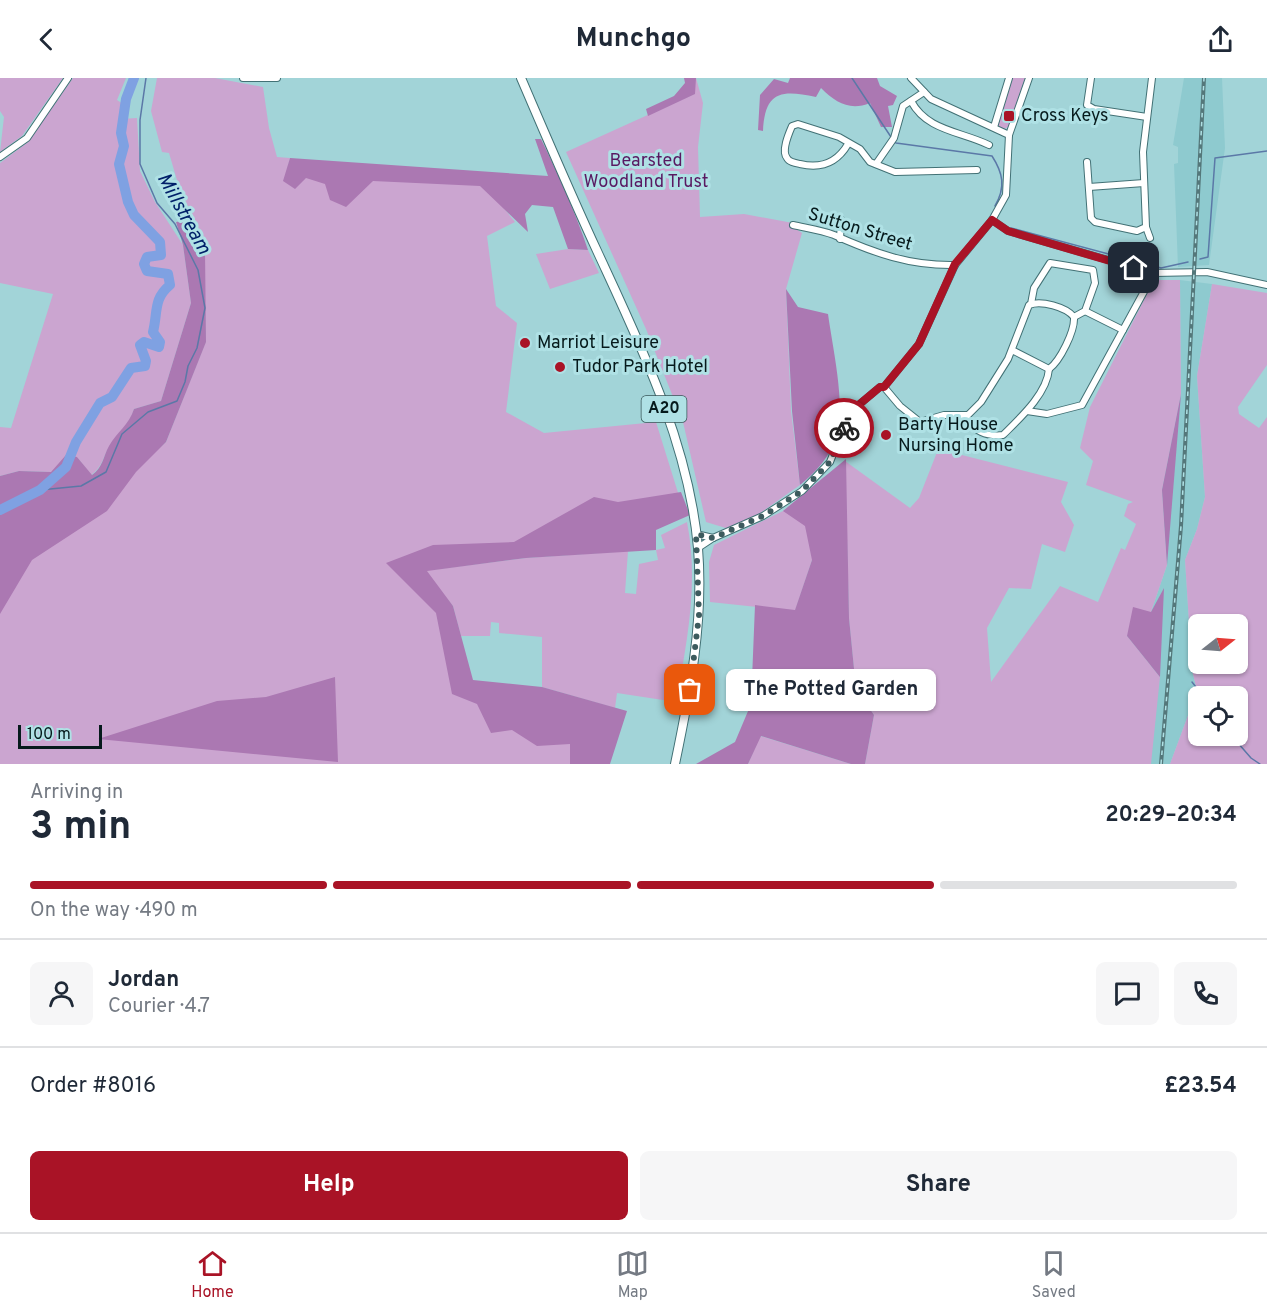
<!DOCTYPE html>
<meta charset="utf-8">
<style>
:root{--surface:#fff;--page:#f6f6f7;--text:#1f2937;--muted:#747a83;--line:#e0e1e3;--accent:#a91326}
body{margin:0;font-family:Overpass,sans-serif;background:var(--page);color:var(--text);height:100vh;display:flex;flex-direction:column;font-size:22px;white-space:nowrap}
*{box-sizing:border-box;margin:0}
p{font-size:20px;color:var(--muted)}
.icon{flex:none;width:33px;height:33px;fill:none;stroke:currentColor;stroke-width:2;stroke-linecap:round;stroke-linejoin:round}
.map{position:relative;height:686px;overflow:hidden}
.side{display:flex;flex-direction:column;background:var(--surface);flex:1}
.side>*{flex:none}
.needle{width:39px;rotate:73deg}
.buttons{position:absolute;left:1188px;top:536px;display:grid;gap:12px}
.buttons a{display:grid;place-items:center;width:60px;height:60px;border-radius:9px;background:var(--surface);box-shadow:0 2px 4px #0004;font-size:30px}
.scale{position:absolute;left:18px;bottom:15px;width:84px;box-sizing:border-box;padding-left:6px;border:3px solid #061a1c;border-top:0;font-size:16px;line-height:21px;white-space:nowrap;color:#061a1c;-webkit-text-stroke:4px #afe1e5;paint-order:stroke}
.pin{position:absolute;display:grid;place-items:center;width:51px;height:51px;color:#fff;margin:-26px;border-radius:12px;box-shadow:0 3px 9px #0006}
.courier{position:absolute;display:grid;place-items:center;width:60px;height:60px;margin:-30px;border:4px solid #a91326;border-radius:50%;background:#fff;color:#222;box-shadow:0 2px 8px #0007}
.bubble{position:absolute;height:42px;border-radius:9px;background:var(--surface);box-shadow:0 2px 4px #0004;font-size:20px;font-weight:700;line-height:42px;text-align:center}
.summary em{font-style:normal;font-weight:700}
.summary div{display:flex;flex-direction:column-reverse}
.summary{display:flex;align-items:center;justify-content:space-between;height:102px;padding:0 30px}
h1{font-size:39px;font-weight:700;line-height:45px}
.bar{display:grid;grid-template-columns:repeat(4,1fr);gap:9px 6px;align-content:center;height:72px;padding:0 30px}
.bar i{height:8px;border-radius:4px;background:var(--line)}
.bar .current{background:var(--accent)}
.bar p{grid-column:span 4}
.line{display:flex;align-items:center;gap:15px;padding:0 30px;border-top:2px solid var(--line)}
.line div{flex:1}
.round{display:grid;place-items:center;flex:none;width:63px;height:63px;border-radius:9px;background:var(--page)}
.action{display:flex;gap:12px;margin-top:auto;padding:12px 30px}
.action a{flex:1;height:69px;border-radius:9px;background:var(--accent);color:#fff;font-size:24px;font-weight:700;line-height:69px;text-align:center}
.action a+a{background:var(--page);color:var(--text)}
header{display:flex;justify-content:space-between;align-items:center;height:78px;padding:0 30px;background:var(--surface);font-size:27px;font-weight:700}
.tabs{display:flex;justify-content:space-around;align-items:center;height:84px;border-top:2px solid var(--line);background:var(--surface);font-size:16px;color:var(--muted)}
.tabs a{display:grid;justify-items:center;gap:3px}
.tabs .current{color:var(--accent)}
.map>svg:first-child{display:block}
.built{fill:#8ecacf}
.green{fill:#cba5d0;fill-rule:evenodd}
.forest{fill:#ab78b2}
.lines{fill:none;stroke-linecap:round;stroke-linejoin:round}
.stream{stroke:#5b78a7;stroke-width:1.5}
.river{stroke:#7fa1e2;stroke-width:10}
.minor-casing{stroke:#427175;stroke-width:8}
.major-casing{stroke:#427175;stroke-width:10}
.minor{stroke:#fff;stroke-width:6}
.major{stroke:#fff;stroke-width:8}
.rail-casing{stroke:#54777a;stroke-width:4}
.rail{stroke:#afe1e5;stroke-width:1.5;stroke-dasharray:4.5;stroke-linecap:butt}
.done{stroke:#3d5b5e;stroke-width:6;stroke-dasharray:0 10.8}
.route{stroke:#a91326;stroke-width:8}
.poi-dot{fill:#a91326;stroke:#afe1e5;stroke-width:2}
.labels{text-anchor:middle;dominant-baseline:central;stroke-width:6;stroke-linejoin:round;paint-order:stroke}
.shield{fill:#afe1e5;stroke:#395658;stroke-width:1.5}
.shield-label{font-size:16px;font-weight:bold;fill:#061a1c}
.poi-label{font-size:18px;fill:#061a1c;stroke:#afe1e5;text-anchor:start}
.park-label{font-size:18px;fill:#591962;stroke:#afe1e5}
.street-label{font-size:18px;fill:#061a1c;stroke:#afe1e5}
.water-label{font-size:20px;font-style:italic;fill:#012069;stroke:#afe1e5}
</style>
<header><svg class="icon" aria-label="back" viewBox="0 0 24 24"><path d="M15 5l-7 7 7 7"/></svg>Munchgo<svg class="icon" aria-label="share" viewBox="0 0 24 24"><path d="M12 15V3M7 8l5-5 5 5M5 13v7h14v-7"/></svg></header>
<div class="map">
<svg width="1267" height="686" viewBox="0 0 1267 686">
<rect width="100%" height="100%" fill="#a2d4d8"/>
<g class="built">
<path d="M1184 0H1222L1225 70 1209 187 1178 189 1174 86 1178 85V69L1173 67Z"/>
<path d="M1180 202 1212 206 1197 298 1205 419 1197 451 1185 482 1192 592 1197 613 1170 686H1150L1151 534 1167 487 1162 412 1181 316Z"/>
</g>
<g class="green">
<path d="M0 0H63L22 58 0 74 4 39 0 33Z"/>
<path d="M73 0H126L117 22 123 26 121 41 137 40 140 93 155 124 183 167 191 225 161 323 134 331C130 346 119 353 111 366 103 377 103 389 91 397L77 379 51 394 19 393 0 398V349L11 350 53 216 0 205V85L28 64Z"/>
<path d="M157 0H215L263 9 269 50 277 79 290 80 287 92 480 101 515 144 487 158 496 228 517 245 506 334 544 355 656 344 684 434 430 492 526 480 628 473 625 515 636 516 639 486 658 482 656 472 665 470 661 457 687 444C699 505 687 564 676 624L617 615 615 630 542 609V559L499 555V545L491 544 490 558H461L453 528 436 508 455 608 606 652 600 686H0V499L76 445 166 364 206 263 203 162 179 109 169 75 162 74 151 33Z"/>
<path d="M692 0H696L703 25 698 69 700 139 744 136 793 145V149L802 155 786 211 791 333 800 407 759 436 729 451 706 444 683 344 646 251 566 74 694 16Z"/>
<path d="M1011 0H1025L1009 48 1003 52 997 47Z"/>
<path d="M568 171 588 172 599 195 550 211 536 176Z"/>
<path d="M1154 202H1180L1181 316 1162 412 1167 487 1151 534 1127 558 1160 599 1151 686H865L874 637 856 611 849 540 845 383 910 430 919 420 941 364 954 375 1068 404 1061 424 1074 447 1065 474 1042 466 1031 511 1009 510 987 550 991 604 1060 508 1098 524 1121 470 1125 472 1136 446 1124 438 1128 426 1133 424 1086 407 1093 383 1080 370 1090 329Z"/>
<path d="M1212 206 1267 215V287L1238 329 1239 336 1259 350 1267 339V686H1170L1197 613 1192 592 1185 482 1197 451 1205 419 1197 298ZM1198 546H1238V585H1198ZM1198 618H1238V657H1198Z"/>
<path d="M824 399 812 482 795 533 710 524 709 484 714 467 783 433Z"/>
<path d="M760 658 851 686H748Z"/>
</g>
<g class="forest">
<path d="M684 0H696L695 16 648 38 646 31 674 18 685 5Z"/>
<path d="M790 0H877L880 8 897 18 893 27 888 28 892 49H881L870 25C850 33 836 25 821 10L816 19C780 11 765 14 763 53L758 52 760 17 774 1 788 5Z"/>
<path d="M535 61H541C559 98 575 133 588 172L568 171 553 129 532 127 525 136 528 154 480 108 373 103 346 129 330 122 325 106 306 100 295 111 283 103 290 80 548 98Z"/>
<path d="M193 141 209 170 205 172 206 264 166 364 136 394 107 433 32 482 0 536V398L19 393 51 394 66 377 77 379 92 397C103 389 103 379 109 368 117 354 129 347 134 331L161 323 191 225 183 167 176 144Z"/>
<path d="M786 211 798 229 828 236C832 266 846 328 837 356 831 378 817 393 800 407L792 333Z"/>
<path d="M1181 316 1167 487 1162 412Z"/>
<path d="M846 381 849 540 856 611 874 637 865 686H851L761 658 748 686H696L735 664 751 626 755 527 795 532 812 482 805 448 783 433Z"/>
<path d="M681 414 690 437 656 452V472L526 480 427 493 453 528 473 602 542 609 627 633 610 686H570V666L537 668 512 652 491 655 477 626 452 616 436 535 386 485 433 467 514 464 594 419 618 424Z"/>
<path d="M1164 510 1160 599 1127 558 1133 529 1151 534Z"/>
<path d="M335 599 338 684 98 661 217 623 266 619Z"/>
</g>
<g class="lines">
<g class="stream">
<path d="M852 0 891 59"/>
<path d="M894 63 896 65 992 78C1003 95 1006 109 995 128"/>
<path d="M1011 150 1161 190 1188 184"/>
<path d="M1200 181 1208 179 1215 80 1267 73"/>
<path d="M40 412 81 408 106 394 122 356 148 334 177 323 185 304 188 288 197 270 205 230 198 192 175 146 157 125 140 86V42L146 0"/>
<path d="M1192 604 1203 618"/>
<path d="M1231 657 1251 680 1260 686"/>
</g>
<path class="river" d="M0 432 40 412 66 389 76 364 100 325 112 319 131 290 145 288 146 283 140 267 144 264 159 269 160 264 153 254C158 234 153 221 170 207L168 196 147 193 144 186 147 179 161 177 160 164 134 137 128 124 119 86 124 68 121 55 126 21 134 0"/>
<g class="minor-casing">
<g id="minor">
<path d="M243 0H277"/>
<path d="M911 0 931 21 1009 57"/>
<path d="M1091 0 1087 27 1094 31 1147 39"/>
<path d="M911 23C927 53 960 53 989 67"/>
<path d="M994 49 1009 0"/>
<path d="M848 66C837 85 821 91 800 86 795 85 789 84 787 80 781 73 789 55 792 48L798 46 839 59 860 71 870 84 895 94 977 92"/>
<path d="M0 79 27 60 68 0"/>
<path d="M1087 84 1091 140 1095 144 1137 153 1146 149 1143 74 1152 0"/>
<path d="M876 86 894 60 903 28 924 14"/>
<path d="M1089 109 1144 105"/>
<path d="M992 142 1008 153 1153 195 1207 194 1267 207"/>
<path d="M793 147C806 150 821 152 834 157 874 175 910 188 955 187"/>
<path d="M1146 149 1150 160"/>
<path d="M840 161 841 142"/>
<path d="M1031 226 1034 210 1050 185 1093 192 1095 205 1085 233 1074 239"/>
<path d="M1085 233 1123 252 1147 208"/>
<path d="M884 309 900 328 920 344 944 337H968L981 324 1008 281 1029 227C1041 222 1066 229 1074 239 1075 253 1060 283 1049 291L1012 272"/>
<path d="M1027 333 1047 336 1082 327 1123 252"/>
<path d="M966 338C971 353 988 359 1003 357 1019 341 1047 316 1049 291"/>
<path d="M696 456 713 460"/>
<path d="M698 470 713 460 763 438 802 413 830 384 849 335 880 309H884L919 266 955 187 992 142 1006 117 1009 57 1029 0"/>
</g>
</g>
<g class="major-casing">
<path id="major" d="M521 0C546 58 571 117 598 175 641 268 689 366 698 470 704 543 690 614 675 686"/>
</g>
<use href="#minor" class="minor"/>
<use href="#major" class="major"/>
<g class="rail-casing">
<path id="rail" d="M1161 686 1181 448 1204 0"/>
</g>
<use href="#rail" class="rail"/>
</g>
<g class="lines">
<path class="done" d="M690 612 699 537 696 456 713 460 763 438 802 413 830 384 844 350"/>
<path class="route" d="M844 350 849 335 880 309H884L919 266 955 186 992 142 1008 153 1134 190"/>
</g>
<g class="poi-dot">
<rect x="1003" y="32" width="12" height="12" rx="3"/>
<circle cx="525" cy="265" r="6"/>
<circle cx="560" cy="289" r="6"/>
<circle cx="886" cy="357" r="6"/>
</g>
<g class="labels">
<rect class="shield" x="641.5" y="318" width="45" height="26" rx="4.5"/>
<g class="shield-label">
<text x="664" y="331">A20</text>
</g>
<g class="poi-label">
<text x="1021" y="38">Cross Keys</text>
<text x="537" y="265">Marriot Leisure</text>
<text x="572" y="289">Tudor Park Hotel</text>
<text x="898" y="347">Barty House<tspan x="898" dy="21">Nursing Home</tspan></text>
</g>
<g class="park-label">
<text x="646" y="83">Bearsted<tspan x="646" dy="21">Woodland Trust</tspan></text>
</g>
<g class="street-label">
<text transform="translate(860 152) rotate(17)">Sutton Street</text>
</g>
<g class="water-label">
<text transform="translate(183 136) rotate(61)">Millstream</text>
</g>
</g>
</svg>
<div class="buttons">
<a><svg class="needle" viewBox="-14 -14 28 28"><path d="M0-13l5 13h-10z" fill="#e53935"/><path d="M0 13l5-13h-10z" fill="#747a83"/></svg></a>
<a><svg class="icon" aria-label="locate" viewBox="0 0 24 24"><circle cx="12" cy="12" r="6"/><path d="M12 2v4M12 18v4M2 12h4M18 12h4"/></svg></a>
</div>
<div class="scale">100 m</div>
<div class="pin" style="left:690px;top:612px;background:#ea580c"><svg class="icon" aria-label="bag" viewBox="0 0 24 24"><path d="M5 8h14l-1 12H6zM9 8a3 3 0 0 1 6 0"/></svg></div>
<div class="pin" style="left:1134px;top:190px;background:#1f2937"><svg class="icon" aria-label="home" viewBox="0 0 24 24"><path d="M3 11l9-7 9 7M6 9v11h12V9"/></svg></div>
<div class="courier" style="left:844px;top:350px"><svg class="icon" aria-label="bike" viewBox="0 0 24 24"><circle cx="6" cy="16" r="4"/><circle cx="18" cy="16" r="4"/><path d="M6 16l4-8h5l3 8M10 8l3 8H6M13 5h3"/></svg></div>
<div class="bubble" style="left:726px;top:591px;width:210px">The Potted Garden</div>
</div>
<section class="side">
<div class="summary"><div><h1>3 min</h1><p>Arriving in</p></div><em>20:29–20:34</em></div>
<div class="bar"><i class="current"></i><i class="current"></i><i class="current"></i><i></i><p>On the way · 490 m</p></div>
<div class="line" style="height:108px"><a class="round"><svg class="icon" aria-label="person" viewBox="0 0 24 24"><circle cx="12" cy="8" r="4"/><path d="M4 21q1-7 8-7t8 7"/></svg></a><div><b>Jordan</b><p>Courier · 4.7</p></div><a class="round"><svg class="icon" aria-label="chat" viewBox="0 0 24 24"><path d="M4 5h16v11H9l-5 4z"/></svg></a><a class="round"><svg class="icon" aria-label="phone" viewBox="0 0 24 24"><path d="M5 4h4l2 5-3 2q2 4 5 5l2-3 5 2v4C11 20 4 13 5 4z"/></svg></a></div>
<div class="line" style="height:78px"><div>Order #8016</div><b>£23.54</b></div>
<div class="action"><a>Help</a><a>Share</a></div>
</section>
<nav class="tabs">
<a class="current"><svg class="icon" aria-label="home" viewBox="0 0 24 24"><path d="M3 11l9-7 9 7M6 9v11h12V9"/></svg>Home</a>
<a><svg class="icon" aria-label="map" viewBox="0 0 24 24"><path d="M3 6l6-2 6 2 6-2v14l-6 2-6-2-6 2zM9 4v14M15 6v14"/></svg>Map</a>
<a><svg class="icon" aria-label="saved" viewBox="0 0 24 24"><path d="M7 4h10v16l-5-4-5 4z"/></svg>Saved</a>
</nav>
